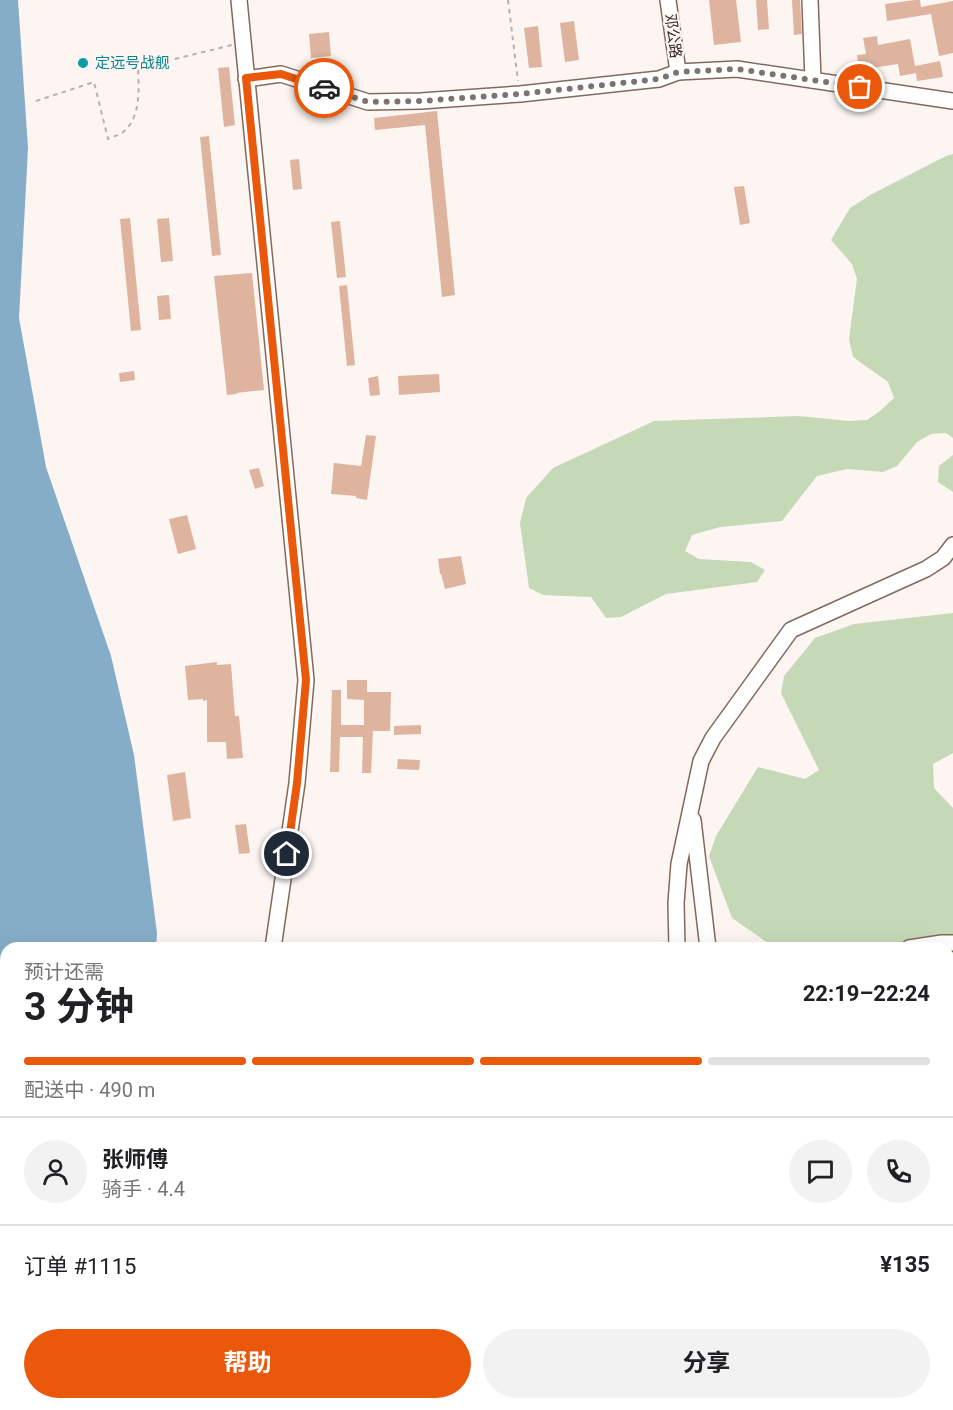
<!DOCTYPE html>
<html lang="zh">
<meta charset="utf-8">
<style>
:root{--surface:#fff;--page:#f2f2f2;--text:#202124;--muted:#757577;--line:#e0e0e0;--accent:#ea580c}
body{margin:0;font-family:Roboto,"Noto Sans SC",sans-serif;background:var(--page);color:var(--text);height:100vh;display:flex;flex-direction:column;font-size:22px;white-space:nowrap}
*{box-sizing:border-box;margin:0}
p{font-size:20px;color:var(--muted)}
.icon{flex:none;width:33px;height:33px;fill:none;stroke:currentColor;stroke-width:2;stroke-linecap:round;stroke-linejoin:round}
.map{position:relative;flex:1;overflow:hidden}
.details{position:absolute;left:0px;top:942px;width:954px;height:468px;display:flex;flex-direction:column;background:var(--surface);border-radius:18px 18px 0 0;box-shadow:0 6px 24px #0002}
.details>*{flex:none}
.pin{position:absolute;display:grid;place-items:center;width:51px;height:51px;color:#fff;margin:-26px;border:3px solid #fff;border-radius:50%;box-shadow:0 2px 6px #0007}
.courier{position:absolute;display:grid;place-items:center;width:60px;height:60px;margin:-30px;border:4px solid #ea580c;border-radius:50%;background:#fff;color:#222;box-shadow:0 2px 8px #0007}
.summary em{font-style:normal;font-weight:700}
.summary div{display:flex;flex-direction:column-reverse}
.summary{display:flex;align-items:center;justify-content:space-between;height:102px;padding:0 24px}
h1{font-size:39px;font-weight:700;line-height:45px}
.bar{display:grid;grid-template-columns:repeat(4,1fr);gap:9px 6px;align-content:center;height:72px;padding:0 24px}
.bar i{height:8px;border-radius:4px;background:var(--line)}
.bar .active{background:var(--accent)}
.bar p{grid-column:span 4}
.line{display:flex;align-items:center;gap:15px;padding:0 24px;border-top:2px solid var(--line)}
.line div{flex:1}
.round{display:grid;place-items:center;flex:none;width:63px;height:63px;border-radius:32px;background:var(--page)}
.action{display:flex;gap:12px;margin-top:auto;padding:12px 24px}
.action a{flex:1;height:69px;border-radius:36px;background:var(--accent);color:#fff;font-size:24px;font-weight:700;line-height:69px;text-align:center}
.action a+a{background:var(--page);color:var(--text)}
.map>svg:first-child{display:block}
.green{fill:#c5d9b7}
.water{fill:#86adc7}
.building{fill:#deb49f}
.lines{fill:none;stroke-linecap:round;stroke-linejoin:round}
.minor-casing{stroke:#83695c;stroke-width:18}
.path{stroke:#b8b0ac;stroke-width:2;stroke-dasharray:4.5 4.5;stroke-linecap:butt}
.minor{stroke:#fff;stroke-width:15}
.done{stroke:#7d736e;stroke-width:6;stroke-dasharray:0 10.8}
.route{stroke:#ea580c;stroke-width:8}
.culture-dot{fill:#0f9aa8;stroke:#fcf5f2;stroke-width:2}
.labels{text-anchor:middle;dominant-baseline:central;stroke-width:4.5;stroke-linejoin:round;paint-order:stroke}
.street-label{font-size:15px;fill:#382d27;stroke:#fcf5f2}
.culture-label{font-size:15px;fill:#0d838f;stroke:#fcf5f2;text-anchor:start}
</style>
<div class="map">
<svg width="953" height="1410" viewBox="0 0 953 1410">
<rect width="100%" height="100%" fill="#fcf5f2"/>
<g class="green">
<path d="M953 154V438L946 433 931 434 917 442 897 466 883 472 847 469 817 476 782 521 720 527 692 535 685 551 699 559 751 562 765 570 757 582 666 594 621 617 606 618 591 597 543 595 529 588 520 523 526 498 553 468 654 421 799 416 849 421 867 420 880 411 894 398 888 382 853 357 849 339 857 279 852 264 831 240 850 208 872 194 946 156Z"/>
<path d="M953 455V492L938 482 939 466Z"/>
<path d="M953 613V753L933 764 934 788 953 808V1152H948V948H775L732 918 709 856 716 836 758 767 805 779 819 770 781 693 784 676 815 638 854 624Z"/>
<path d="M401 1404H426L442 1407 443 1404H502L497 1410H400Z"/>
<path d="M535 1404H806L800 1410H531Z"/>
<path d="M848 1404H903L902 1410H844Z"/>
</g>
<path class="water" d="M0 0H18L28 148 19 318 46 467 111 656 134 755 157 933 156 948H6V1404H91L90 1410H0Z"/>
<g class="building">
<path d="M709 0H736L741 42 714 45Z"/>
<path d="M756 0H767L769 29 758 30Z"/>
<path d="M792 0H800L802 34 794 35Z"/>
<path d="M915 0H920L921 7 953 1V53L939 56 931 14 887 21 885 4Z"/>
<path d="M574 21 579 60 565 62 560 23Z"/>
<path d="M538 26 542 67 529 68 524 28Z"/>
<path d="M329 32 331 56 311 58 309 34Z"/>
<path d="M877 36 878 45 910 39 915 66 940 61 943 77 917 81 916 73 900 76 898 64 859 70 857 55 866 54 863 38Z"/>
<path d="M229 67 235 125 224 127 218 68Z"/>
<path d="M437 111 455 295 442 297 425 125 375 130 374 118Z"/>
<path d="M209 136 221 255 212 256 200 137Z"/>
<path d="M299 159 302 189 293 190 290 160Z"/>
<path d="M744 186 750 223 740 225 734 187Z"/>
<path d="M130 218 141 330 131 331 120 219Z"/>
<path d="M169 218 173 261 161 262 157 219Z"/>
<path d="M340 221 346 277 337 278 331 222Z"/>
<path d="M252 273 264 390 236 393 237 394 227 395 214 276Z"/>
<path d="M347 285 355 365 347 366 339 286Z"/>
<path d="M169 295 171 319 159 320 157 296Z"/>
<path d="M134 371 135 380 120 382 119 373Z"/>
<path d="M439 374 440 392 399 395 398 376Z"/>
<path d="M378 376 380 395 370 396 368 378Z"/>
<path d="M366 435 376 436 367 500 356 498V496L331 494 334 463 361 466Z"/>
<path d="M259 468 264 486 255 489 249 470Z"/>
<path d="M187 515 196 549 178 554 169 519Z"/>
<path d="M461 556 466 584 445 589 441 574H440L438 559Z"/>
<path d="M217 662V665L231 664 235 716H239L243 758 227 759 226 742H207V700L203 701V699L188 700 185 666Z"/>
<path d="M347 680H367V692H391L390 731H373L371 773H362L363 737H340L339 772H330L332 690H341V725H364V700L347 699Z"/>
<path d="M421 725V734L394 735V726Z"/>
<path d="M398 759 420 760 419 770 397 769Z"/>
<path d="M185 772 191 818 173 821 167 775Z"/>
<path d="M246 824 250 853 239 854 235 825Z"/>
</g>
<g class="lines">
<g class="minor-casing">
<g id="minor">
<path d="M239 0 306 680 297 783 273 948"/>
<path d="M668 0 678 72"/>
<path d="M810 0 813 80"/>
<path d="M246 79 281 74 368 102 421 101 520 94 659 79 678 72 737 69 953 101"/>
<path d="M693 820 708 948"/>
<path d="M677 948 676 903 679 864 701 761 713 738 791 630 926 569 943 558 953 545"/>
<path d="M909 948 942 943H953"/>
<path d="M181 1410V1404"/>
<path d="M509 1410 512 1404"/>
<path d="M821 1410 826 1404"/>
</g>
</g>
<g class="path">
<path d="M508 0 518 81"/>
<path d="M137 61 138 68 232 45"/>
<path d="M36 101 94 82 108 139C113 137 118 135 122 133 141 119 139 89 138 68"/>
</g>
<use href="#minor" class="minor"/>
</g>
<g class="lines">
<path class="done" d="M324 88 368 102 421 101 520 94 659 79 678 72 737 69 860 87"/>
<path class="route" d="M287 854 297 783 306 680 246 78 281 74 324 88"/>
</g>
<circle class="culture-dot" cx="83" cy="63" r="6"/>
<g class="labels">
<g class="street-label">
<text transform="translate(673 36) rotate(82)">邓公路</text>
</g>
<g class="culture-label">
<text x="95" y="63">定远号战舰</text>
</g>
</g>
</svg>
<div class="pin" style="left:860px;top:87px;background:#ea580c"><svg class="icon" aria-label="bag" viewBox="0 0 24 24"><path d="M5 8h14l-1 12H6zM9 8a3 3 0 0 1 6 0"/></svg></div>
<div class="pin" style="left:287px;top:854px;background:#1f2937"><svg class="icon" aria-label="home" viewBox="0 0 24 24"><path d="M3 11l9-7 9 7M6 9v11h12V9"/></svg></div>
<div class="courier" style="left:324px;top:88px"><svg class="icon" aria-label="car" viewBox="0 0 24 24"><path d="M5 17H2v-5l4-1 3-4h7l3 4 3 1v5h-3M9 17h6M6 11h13"/><circle cx="7" cy="17" r="2"/><circle cx="17" cy="17" r="2"/></svg></div>
<section class="details">
<div class="summary"><div><h1>3 分钟</h1><p>预计还需</p></div><em>22:19–22:24</em></div>
<div class="bar"><i class="active"></i><i class="active"></i><i class="active"></i><i></i><p>配送中 · 490 m</p></div>
<div class="line" style="height:108px"><a class="round"><svg class="icon" aria-label="person" viewBox="0 0 24 24"><circle cx="12" cy="8" r="4"/><path d="M4 21q1-7 8-7t8 7"/></svg></a><div><b>张师傅</b><p>骑手 · 4.4</p></div><a class="round"><svg class="icon" aria-label="chat" viewBox="0 0 24 24"><path d="M4 5h16v11H9l-5 4z"/></svg></a><a class="round"><svg class="icon" aria-label="phone" viewBox="0 0 24 24"><path d="M5 4h4l2 5-3 2q2 4 5 5l2-3 5 2v4C11 20 4 13 5 4z"/></svg></a></div>
<div class="line" style="height:78px"><div>订单 #1115</div><b>¥135</b></div>
<div class="action"><a>帮助</a><a>分享</a></div>
</section>
</div>
